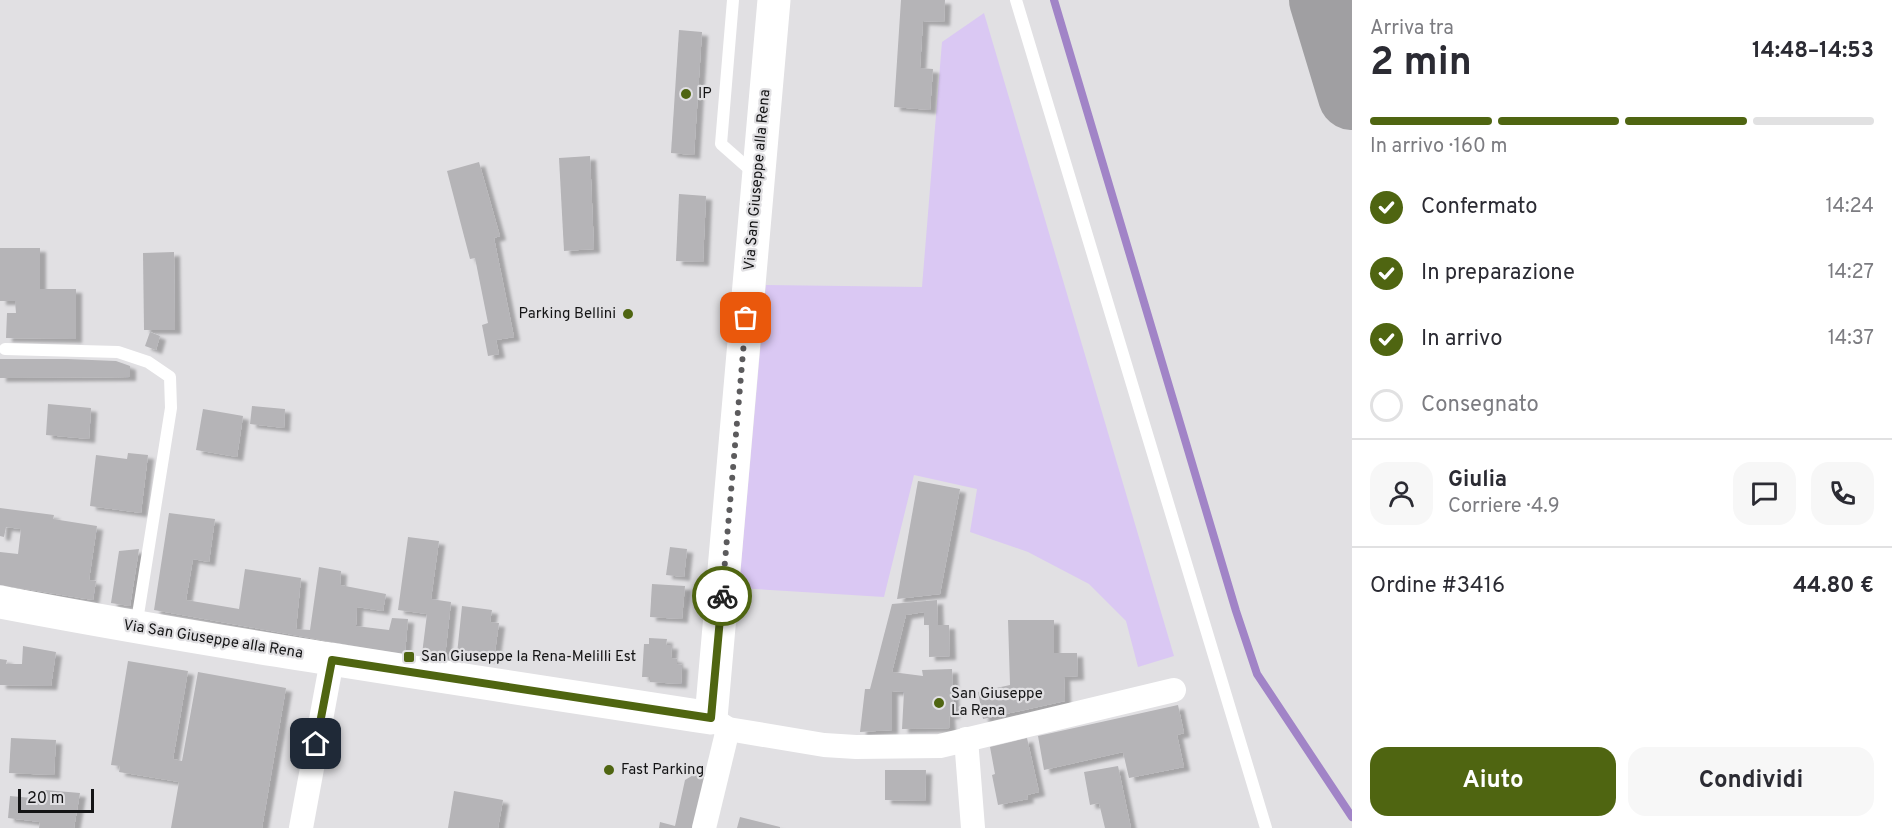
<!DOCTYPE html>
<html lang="it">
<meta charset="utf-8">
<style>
:root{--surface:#fff;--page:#f7f7f7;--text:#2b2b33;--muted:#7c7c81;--line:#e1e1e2;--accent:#4f6511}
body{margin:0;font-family:Overpass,sans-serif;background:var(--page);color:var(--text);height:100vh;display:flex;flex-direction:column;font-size:22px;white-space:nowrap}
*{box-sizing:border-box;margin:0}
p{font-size:20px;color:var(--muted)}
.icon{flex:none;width:33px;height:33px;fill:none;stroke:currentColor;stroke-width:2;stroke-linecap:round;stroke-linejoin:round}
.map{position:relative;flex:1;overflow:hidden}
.panel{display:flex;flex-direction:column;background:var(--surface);width:540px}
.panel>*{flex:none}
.scale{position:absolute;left:18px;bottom:15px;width:76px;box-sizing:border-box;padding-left:6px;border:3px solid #141415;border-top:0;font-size:16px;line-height:21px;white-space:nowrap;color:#141415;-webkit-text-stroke:4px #e1e0e3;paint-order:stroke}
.pin{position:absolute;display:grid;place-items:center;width:51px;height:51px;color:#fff;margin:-26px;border-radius:12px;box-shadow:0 3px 9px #0006}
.courier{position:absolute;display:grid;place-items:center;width:60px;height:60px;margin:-30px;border:4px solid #4f6511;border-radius:50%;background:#fff;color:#222;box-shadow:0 2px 8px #0007}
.head em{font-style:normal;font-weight:700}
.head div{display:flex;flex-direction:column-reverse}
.head{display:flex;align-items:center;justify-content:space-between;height:102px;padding:0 18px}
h1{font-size:39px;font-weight:700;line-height:45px}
.bar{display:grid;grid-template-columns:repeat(4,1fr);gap:9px 6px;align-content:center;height:72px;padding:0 18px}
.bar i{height:8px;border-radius:4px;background:var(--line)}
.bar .selected{background:var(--accent)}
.bar p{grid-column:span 4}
.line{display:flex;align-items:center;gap:15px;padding:0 18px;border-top:2px solid var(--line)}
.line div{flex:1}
.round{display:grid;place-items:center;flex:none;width:63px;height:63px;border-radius:18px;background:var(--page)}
ol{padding:0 18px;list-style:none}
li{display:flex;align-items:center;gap:18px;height:66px}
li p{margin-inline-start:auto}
li .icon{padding:6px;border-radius:50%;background:var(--accent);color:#fff;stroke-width:4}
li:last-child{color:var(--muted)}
li i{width:33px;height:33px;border:3px solid var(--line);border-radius:50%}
.primary-button{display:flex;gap:12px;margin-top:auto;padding:12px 18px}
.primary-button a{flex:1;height:69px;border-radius:18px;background:var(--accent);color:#fff;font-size:24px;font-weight:700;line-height:69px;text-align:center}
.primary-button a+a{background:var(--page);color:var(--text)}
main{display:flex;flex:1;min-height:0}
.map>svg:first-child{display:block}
.green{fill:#dac8f3}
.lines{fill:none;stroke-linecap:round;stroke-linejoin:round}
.stream{stroke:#a184c7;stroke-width:8}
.taxiway{stroke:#a09fa2;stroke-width:68}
.building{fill:#b5b4b7;filter:url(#shadow)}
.service{stroke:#fff;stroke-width:12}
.minor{stroke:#fff;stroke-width:24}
.secondary{stroke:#fff;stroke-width:33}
.done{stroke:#5c5b5d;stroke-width:6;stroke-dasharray:0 10.8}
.route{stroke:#4f6511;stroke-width:8}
.poi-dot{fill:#4f6511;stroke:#e1e0e3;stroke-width:2}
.labels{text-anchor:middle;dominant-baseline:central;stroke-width:4.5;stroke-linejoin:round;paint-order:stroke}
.poi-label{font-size:15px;fill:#141415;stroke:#e1e0e3;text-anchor:start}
.street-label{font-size:15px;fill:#141415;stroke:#e1e0e3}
</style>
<main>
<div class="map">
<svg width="1352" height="828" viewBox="0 0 1352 828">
<defs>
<filter id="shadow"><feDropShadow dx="6" dy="4" stdDeviation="1.5" flood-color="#0004"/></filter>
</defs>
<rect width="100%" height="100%" fill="#e1e0e3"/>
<path class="green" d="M984 13 1174 656 1138 667 1126 621 1089 584 1028 552 970 532 977 489 914 475 884 597 739 588 766 285 922 287 942 42Z"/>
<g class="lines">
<path class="stream" d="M1054 0 1236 611 1257 674 1352 817"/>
<path class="taxiway" d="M1323 0 1352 96"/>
</g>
<g class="building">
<path d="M901 0H945L944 22 923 21 920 68 933 69 930 110 894 107Z"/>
<path d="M679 30 702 32 694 155 671 153Z"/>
<path d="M590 156 594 249 564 251 559 158Z"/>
<path d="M479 162 500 236 494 238 514 337 496 340 499 354 488 356 482 325 488 323 475 258 470 259 447 171Z"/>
<path d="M679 194 706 196 703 262 676 261Z"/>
<path d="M0 248H40V289H76V339L6 338 7 313H16L15 301H0Z"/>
<path d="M174 252 175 330H144L143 253Z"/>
<path d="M150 332 160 336 156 350 145 346Z"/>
<path d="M0 359H67L116 361 130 366V377L0 378Z"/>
<path d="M48 404 91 408 89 439 46 435Z"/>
<path d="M252 406 285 409 284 428 250 424Z"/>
<path d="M203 409 243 416 237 457 196 450Z"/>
<path d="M128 453 148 455 141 513 90 506 96 455 127 459Z"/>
<path d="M918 481 960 489 940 594 897 599Z"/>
<path d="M0 508 54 515 53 519 97 526 89 580 96 581 93 600 0 585V552L18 554 21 529 6 527 4 537 0 536Z"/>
<path d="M169 513 215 519 209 562 193 559 186 600 239 609 245 569 301 578 296 629 310 630 319 567 341 571 340 585 386 594 383 611 357 607 356 626 389 630 392 618 408 619 405 654 371 649 154 610Z"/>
<path d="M408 537 439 541 431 599 451 602 445 657 422 654 427 614 398 610Z"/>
<path d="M670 547 687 549 684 577 666 575Z"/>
<path d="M139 549 130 606 111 603 119 551Z"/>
<path d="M652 584 685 586 682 619 650 617Z"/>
<path d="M937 600 938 625H949L950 656 929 657V625H924V612L906 615 892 672 923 676 922 670 952 669 954 715H949L950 728 902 729 904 692 892 691V730L860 732 865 689H870L892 604Z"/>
<path d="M462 606 492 610 490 622 499 623 494 659 457 654Z"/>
<path d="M1008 620H1054V653H1077L1078 676 1064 677 1065 701 983 719 978 692 1010 685Z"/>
<path d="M649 638 667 639 666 645H672L671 658 677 659V664L682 665 681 684 650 682V677H642L644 644H649Z"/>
<path d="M23 646 56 652 51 686 0 685V659L7 660 6 664H22Z"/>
<path d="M128 661 188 671 173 759 182 761 198 672 286 688 262 828H171L179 782 119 772 120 766 111 765Z"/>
<path d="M1178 705 1184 733 1177 735 1184 767 1129 778 1123 752 1044 770 1038 736Z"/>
<path d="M11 738 56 740 54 775 9 773Z"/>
<path d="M1027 738 1039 792 1027 795 1028 799 998 805 992 775 995 774 990 747Z"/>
<path d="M1118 766 1131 828H1105L1099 803 1090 805 1084 772Z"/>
<path d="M885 770H926L925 801 885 800Z"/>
<path d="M695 774 708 777 695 828H659L660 822 675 826 685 780Z"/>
<path d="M45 790 80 793 74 828H39L40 822 8 818 10 796 43 799Z"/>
<path d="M454 791 503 800 498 828H448Z"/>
<path d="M740 817 780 827V828H737Z"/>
</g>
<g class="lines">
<g class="service">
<path d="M733 0 721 144 755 174"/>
<path d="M1016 0 1266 828"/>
<path d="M5 349 118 352 148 362 170 377 171 408 136 627"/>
</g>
<g class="minor">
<path d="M711 718 728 729 824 745 856 747 940 746 1174 690"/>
<path d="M966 739 973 828"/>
<path d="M301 828 332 660"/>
<path d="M704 828 728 729"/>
</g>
<path class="secondary" d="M0 602C236 647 474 681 711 718L774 0"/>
</g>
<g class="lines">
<path class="done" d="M722 596 746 318"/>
<path class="route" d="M316 744 332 660 711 718 722 596"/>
</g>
<g class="poi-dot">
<circle cx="686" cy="94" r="6"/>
<circle cx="628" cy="314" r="6"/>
<rect x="403" y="651" width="12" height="12" rx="3"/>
<circle cx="939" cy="703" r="6"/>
<circle cx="609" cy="770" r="6"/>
</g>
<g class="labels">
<g class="poi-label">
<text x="698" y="94">IP</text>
<text x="616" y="314" text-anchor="end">Parking Bellini</text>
<text x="421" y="657">San Giuseppe la Rena-Melilli Est</text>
<text x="951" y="694">San Giuseppe<tspan x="951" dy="17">La Rena</tspan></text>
<text x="621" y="770">Fast Parking</text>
</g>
<g class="street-label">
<text transform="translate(758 180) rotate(-85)">Via San Giuseppe alla Rena</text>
<text transform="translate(213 640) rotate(9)">Via San Giuseppe alla Rena</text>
</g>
</g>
</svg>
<div class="scale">20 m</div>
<div class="pin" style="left:746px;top:318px;background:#ea580c"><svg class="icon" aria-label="bag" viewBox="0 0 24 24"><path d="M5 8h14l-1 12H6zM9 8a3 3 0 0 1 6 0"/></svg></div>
<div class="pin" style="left:316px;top:744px;background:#1f2937"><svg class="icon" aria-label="home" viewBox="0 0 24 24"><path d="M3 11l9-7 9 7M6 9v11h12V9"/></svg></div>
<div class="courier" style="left:722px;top:596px"><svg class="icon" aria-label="bike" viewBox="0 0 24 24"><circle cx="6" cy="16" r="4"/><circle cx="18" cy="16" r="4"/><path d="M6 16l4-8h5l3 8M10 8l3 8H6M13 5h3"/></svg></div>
</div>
<section class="panel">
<div class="head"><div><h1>2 min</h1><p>Arriva tra</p></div><em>14:48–14:53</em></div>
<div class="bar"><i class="selected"></i><i class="selected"></i><i class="selected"></i><i></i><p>In arrivo · 160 m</p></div>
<ol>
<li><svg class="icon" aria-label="check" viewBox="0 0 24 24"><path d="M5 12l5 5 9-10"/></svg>Confermato<p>14:24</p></li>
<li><svg class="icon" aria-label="check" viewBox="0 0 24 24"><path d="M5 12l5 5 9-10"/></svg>In preparazione<p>14:27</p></li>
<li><svg class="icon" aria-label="check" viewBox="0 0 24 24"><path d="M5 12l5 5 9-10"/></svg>In arrivo<p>14:37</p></li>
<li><i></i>Consegnato</li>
</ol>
<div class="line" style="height:108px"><a class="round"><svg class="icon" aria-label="person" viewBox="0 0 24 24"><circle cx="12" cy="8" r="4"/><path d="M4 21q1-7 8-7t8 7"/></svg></a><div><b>Giulia</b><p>Corriere · 4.9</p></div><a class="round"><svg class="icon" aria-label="chat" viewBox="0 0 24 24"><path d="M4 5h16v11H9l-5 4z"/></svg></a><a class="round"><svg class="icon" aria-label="phone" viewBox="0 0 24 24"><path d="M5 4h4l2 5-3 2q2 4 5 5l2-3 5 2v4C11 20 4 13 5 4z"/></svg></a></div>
<div class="line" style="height:78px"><div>Ordine #3416</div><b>44.80 €</b></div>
<div class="primary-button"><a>Aiuto</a><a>Condividi</a></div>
</section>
</main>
